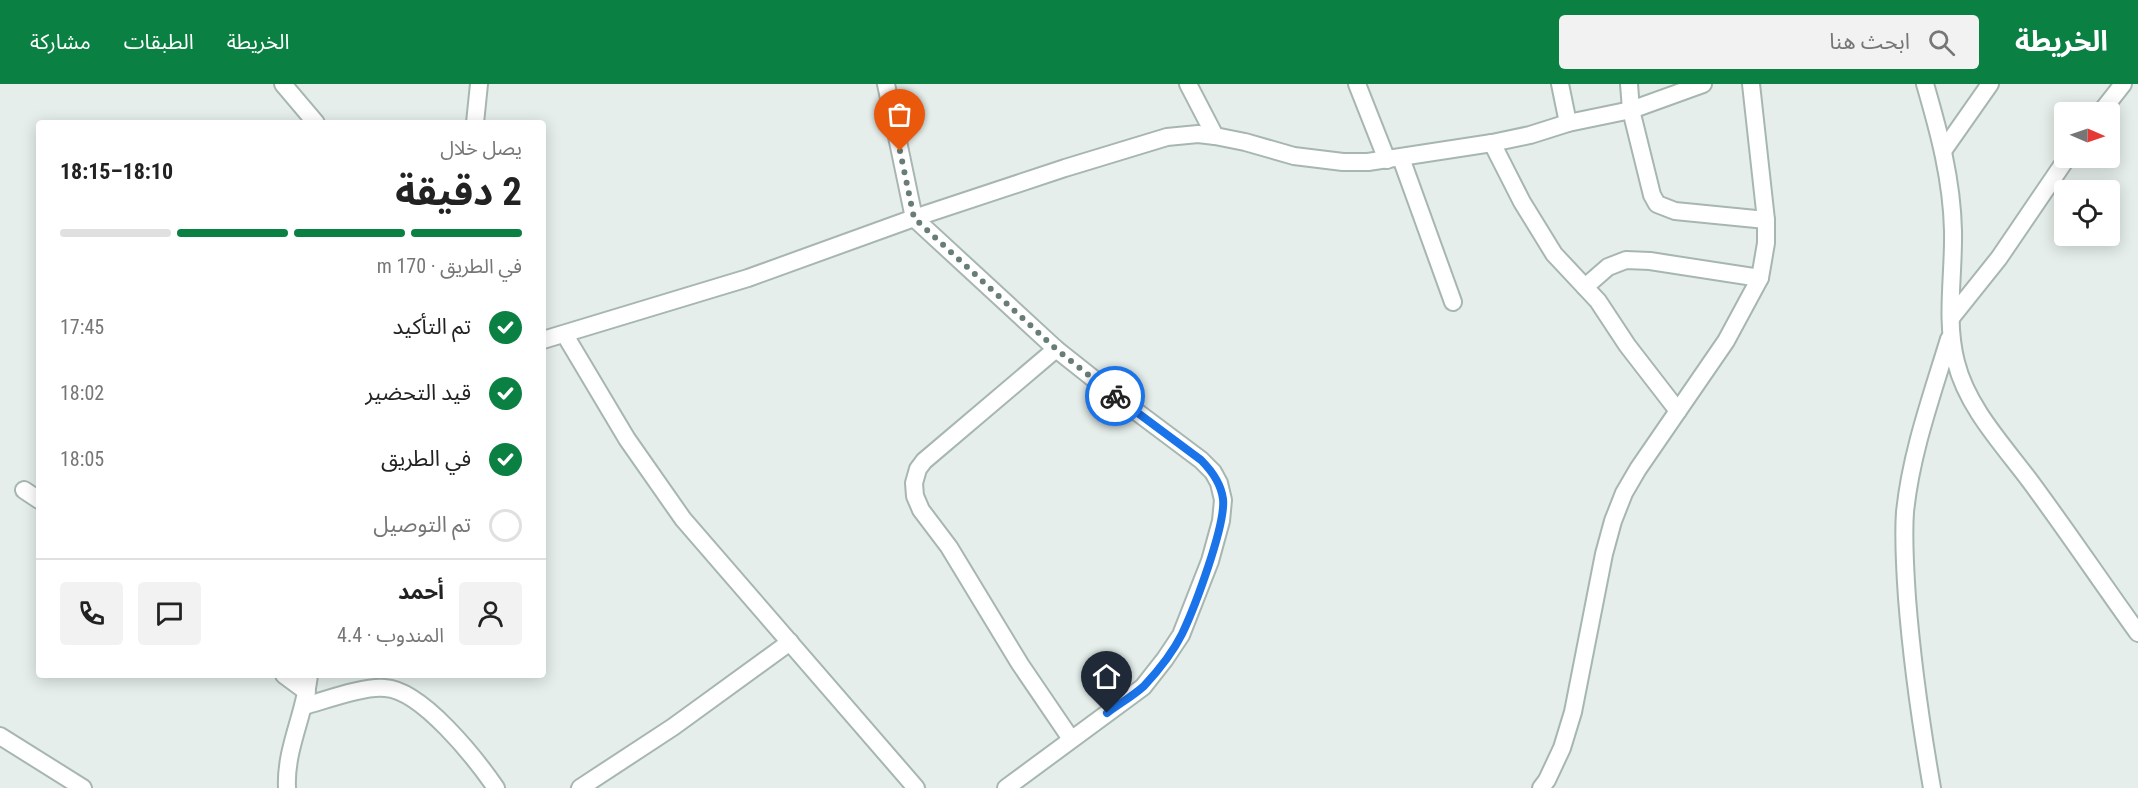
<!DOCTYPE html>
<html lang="ar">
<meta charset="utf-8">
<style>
:root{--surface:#fff;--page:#f2f2f2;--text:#222;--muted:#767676;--line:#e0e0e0;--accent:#0b8043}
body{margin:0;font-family:"Roboto Condensed","Noto Sans Arabic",sans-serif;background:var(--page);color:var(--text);direction:rtl;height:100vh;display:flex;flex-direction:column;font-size:22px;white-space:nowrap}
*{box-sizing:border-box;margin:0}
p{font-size:20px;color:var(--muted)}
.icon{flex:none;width:33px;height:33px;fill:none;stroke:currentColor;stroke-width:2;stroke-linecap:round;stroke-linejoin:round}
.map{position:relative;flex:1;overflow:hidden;direction:ltr}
.drawer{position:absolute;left:36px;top:36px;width:510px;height:558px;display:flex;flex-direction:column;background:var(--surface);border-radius:6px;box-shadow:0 3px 15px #0003;direction:rtl}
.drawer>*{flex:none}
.needle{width:39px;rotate:92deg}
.tools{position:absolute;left:2054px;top:18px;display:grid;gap:12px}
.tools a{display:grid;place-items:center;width:66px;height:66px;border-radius:6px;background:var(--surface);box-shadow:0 3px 15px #0003;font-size:30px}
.pin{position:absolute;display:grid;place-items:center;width:51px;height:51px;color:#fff;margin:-62px -26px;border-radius:50% 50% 50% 0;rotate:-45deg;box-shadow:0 0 6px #0007}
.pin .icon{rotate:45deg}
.courier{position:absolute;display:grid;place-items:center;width:60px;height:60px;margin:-30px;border:4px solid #1a73e8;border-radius:50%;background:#fff;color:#222;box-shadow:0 2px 8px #0007}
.head em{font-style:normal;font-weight:700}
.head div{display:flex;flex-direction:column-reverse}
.head{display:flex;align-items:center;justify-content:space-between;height:102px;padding:0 24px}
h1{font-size:39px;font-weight:700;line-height:45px}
.bar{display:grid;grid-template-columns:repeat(4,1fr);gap:9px 6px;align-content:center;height:72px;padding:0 24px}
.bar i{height:8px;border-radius:4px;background:var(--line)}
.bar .selected{background:var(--accent)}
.bar p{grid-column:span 4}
.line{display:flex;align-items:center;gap:15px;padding:0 24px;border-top:2px solid var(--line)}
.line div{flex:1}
.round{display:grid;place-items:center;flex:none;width:63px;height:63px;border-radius:6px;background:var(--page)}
ol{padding:0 24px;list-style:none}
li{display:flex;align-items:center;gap:18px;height:66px}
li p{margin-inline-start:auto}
li .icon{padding:6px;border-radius:50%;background:var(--accent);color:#fff;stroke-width:4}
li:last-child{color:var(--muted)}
li i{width:33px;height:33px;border:3px solid var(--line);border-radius:50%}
header{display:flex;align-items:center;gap:36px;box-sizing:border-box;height:84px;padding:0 30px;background:var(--accent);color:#fff}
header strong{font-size:28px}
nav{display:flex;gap:33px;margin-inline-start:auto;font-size:21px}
.search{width:420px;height:54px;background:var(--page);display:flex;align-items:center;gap:15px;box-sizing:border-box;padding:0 21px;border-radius:6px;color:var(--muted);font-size:22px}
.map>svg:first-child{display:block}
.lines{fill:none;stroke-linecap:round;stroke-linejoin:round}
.minor-casing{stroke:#a7b6b1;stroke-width:20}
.minor{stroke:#fff;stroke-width:16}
.done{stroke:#687d76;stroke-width:6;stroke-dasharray:0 10.8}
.route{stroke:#1a73e8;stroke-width:8}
</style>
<header>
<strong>الخريطة</strong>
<div class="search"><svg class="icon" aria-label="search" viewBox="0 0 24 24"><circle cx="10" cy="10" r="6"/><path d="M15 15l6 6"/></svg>ابحث هنا</div>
<nav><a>الخريطة</a><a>الطبقات</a><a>مشاركة</a></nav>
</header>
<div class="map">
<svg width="2138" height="704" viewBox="0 0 2138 704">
<rect width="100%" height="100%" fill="#e5eeea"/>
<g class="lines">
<g class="minor-casing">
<g id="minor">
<path d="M283 0 316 39"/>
<path d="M886 0 914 134 1056 265 1109 307 1201 376 1213 388 1219 399 1223 416 1221 437 1210 477 1181 551 1165 575 1143 603 1006 704"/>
<path d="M1188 0 1215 52"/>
<path d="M1357 0 1387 76"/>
<path d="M1560 0 1568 39"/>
<path d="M1629 0 1631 26 1652 111 1657 120 1675 127 1766 136"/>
<path d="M1925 0C1939 48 1952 96 1953 147 1954 190 1945 236 1956 278 1967 323 2003 361 2030 397 2067 447 2102 499 2138 549"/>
<path d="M2101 28 2123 0"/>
<path d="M475 39 479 0"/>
<path d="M1492 59 1522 118 1554 170 1598 217 1627 261 1678 327"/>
<path d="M1943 67 1990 0"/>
<path d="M1401 74 1453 218"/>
<path d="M1585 203 1608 183 1626 176 1650 177 1760 194"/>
<path d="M1951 234 1999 174 2067 74"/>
<path d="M565 251 627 355 683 435 916 704"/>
<path d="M543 256 748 194 914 134 1065 84 1167 53 1198 50 1215 52 1245 58 1294 72 1343 78H1368L1492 59 1530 51 1568 39 1631 26 1703 0"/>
<path d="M1056 265 924 377 918 385 914 399 915 412 921 426 949 463 1020 580 1071 655"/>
<path d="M24 406 39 416"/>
<path d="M284 591 307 608"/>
<path d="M304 622C326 616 364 602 385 604 422 606 476 675 496 704"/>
<path d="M0 652 83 704"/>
<path d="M287 704C285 665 305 630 309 591"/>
<path d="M580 704 673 643 790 558"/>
<path d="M1541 704 1547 696 1562 664 1573 628 1604 470 1613 437 1624 409 1638 385 1726 257 1760 194 1766 159V136L1751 0"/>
<path d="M1932 704C1921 641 1912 578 1907 514 1905 485 1903 456 1905 428 1911 369 1932 311 1949 255"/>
</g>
</g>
<use href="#minor" class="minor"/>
</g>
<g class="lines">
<path class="done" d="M900 67 914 134 1056 265 1115 312"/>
<path class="route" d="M1107 629C1119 620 1133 612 1144 602 1158 587 1173 568 1182 550 1194 525 1226 441 1223 415 1221 399 1212 387 1201 376L1115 312"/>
</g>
</svg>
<div class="tools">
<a><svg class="needle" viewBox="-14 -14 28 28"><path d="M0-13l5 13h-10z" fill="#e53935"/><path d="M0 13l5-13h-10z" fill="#767676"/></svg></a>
<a><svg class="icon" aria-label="locate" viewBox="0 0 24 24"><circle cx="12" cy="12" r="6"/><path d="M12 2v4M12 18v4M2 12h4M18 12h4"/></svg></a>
</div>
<div class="pin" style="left:900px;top:67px;background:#ea580c"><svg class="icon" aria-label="bag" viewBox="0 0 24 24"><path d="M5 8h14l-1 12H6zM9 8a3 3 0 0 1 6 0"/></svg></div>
<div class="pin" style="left:1107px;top:629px;background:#1f2937"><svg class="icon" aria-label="home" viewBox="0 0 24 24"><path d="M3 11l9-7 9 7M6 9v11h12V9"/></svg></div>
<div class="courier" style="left:1115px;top:312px"><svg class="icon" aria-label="bike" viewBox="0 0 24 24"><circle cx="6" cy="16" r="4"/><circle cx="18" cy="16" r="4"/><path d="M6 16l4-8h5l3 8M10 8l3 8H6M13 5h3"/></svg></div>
<section class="drawer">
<div class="head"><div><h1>2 دقيقة</h1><p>يصل خلال</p></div><em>18:10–18:15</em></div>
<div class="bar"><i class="selected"></i><i class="selected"></i><i class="selected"></i><i></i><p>في الطريق · 170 m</p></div>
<ol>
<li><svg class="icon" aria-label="check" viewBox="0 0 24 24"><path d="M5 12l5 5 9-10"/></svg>تم التأكيد<p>17:45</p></li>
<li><svg class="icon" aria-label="check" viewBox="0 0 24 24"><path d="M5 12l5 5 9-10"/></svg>قيد التحضير<p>18:02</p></li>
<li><svg class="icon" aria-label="check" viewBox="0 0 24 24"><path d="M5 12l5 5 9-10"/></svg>في الطريق<p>18:05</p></li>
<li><i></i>تم التوصيل</li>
</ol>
<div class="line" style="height:108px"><a class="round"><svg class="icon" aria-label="person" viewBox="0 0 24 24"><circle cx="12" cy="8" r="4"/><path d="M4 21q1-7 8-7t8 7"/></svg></a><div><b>أحمد</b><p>المندوب · 4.4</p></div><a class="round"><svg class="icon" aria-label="chat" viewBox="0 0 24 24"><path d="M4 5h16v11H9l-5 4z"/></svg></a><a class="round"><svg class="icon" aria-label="phone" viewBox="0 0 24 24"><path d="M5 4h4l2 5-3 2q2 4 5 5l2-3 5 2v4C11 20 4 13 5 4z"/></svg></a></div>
</section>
</div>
